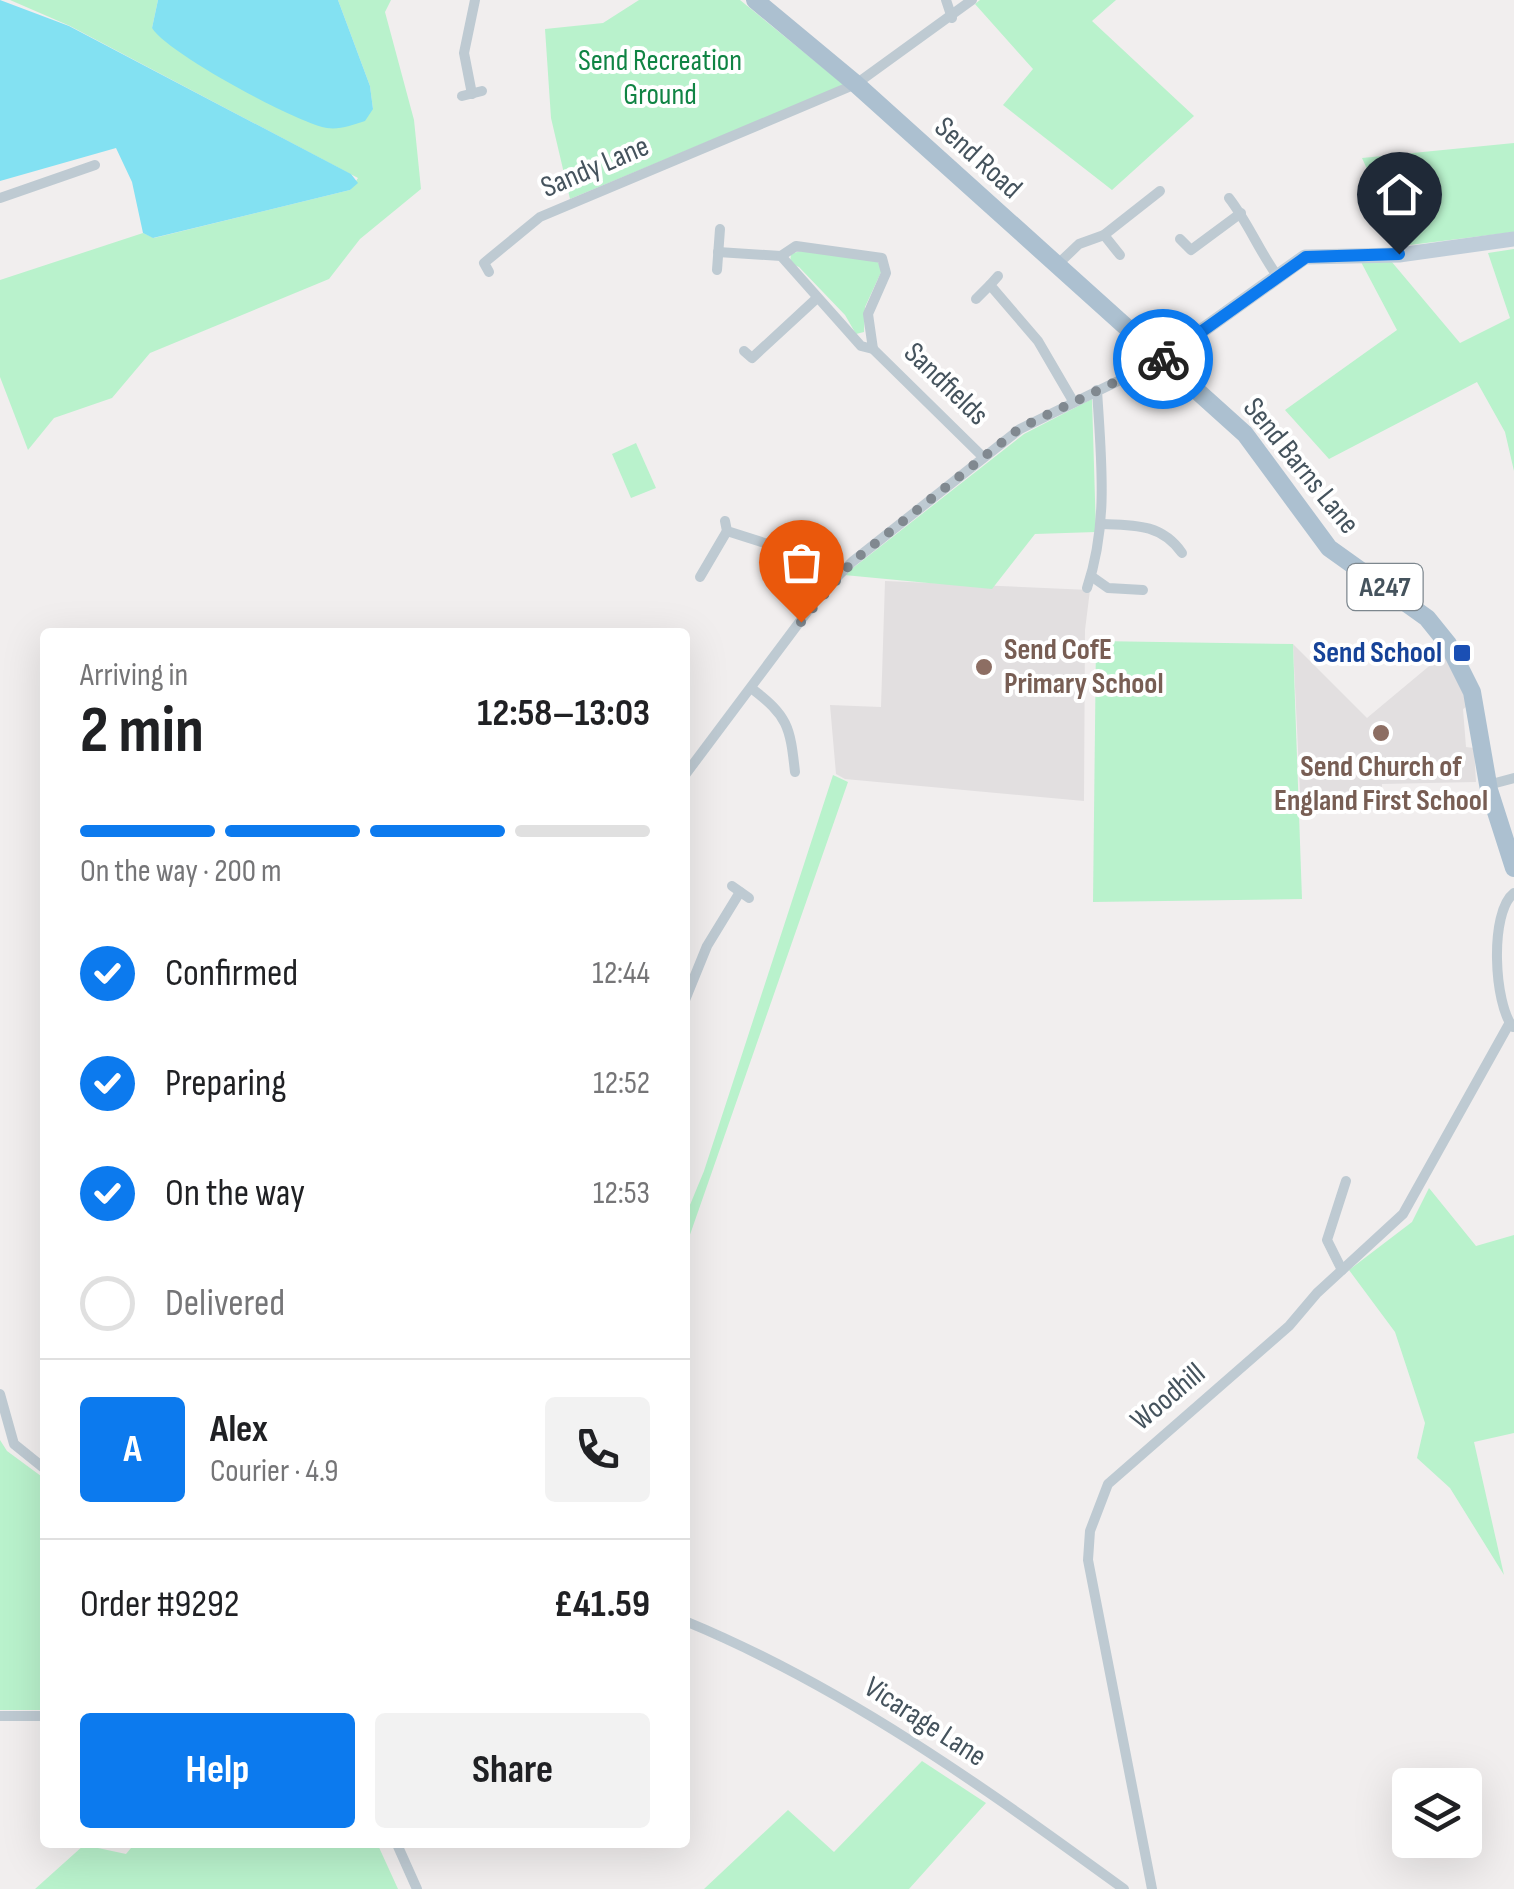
<!DOCTYPE html>
<meta charset="utf-8">
<style>
:root{--surface:#fff;--page:#f2f2f2;--text:#202124;--muted:#757577;--line:#e0e0e0;--accent:#0c7aee}
body{margin:0;font-family:"Sofia Sans Condensed",sans-serif;background:var(--page);color:var(--text);height:100vh;display:flex;flex-direction:column;font-size:38px;white-space:nowrap}
*{box-sizing:border-box;margin:0}
p{font-size:32px;color:var(--muted)}
.icon{flex:none;width:55px;height:55px;fill:none;stroke:currentColor;stroke-width:2;stroke-linecap:round;stroke-linejoin:round}
.map{position:relative;flex:1;overflow:hidden}
.drawer{position:absolute;left:40px;top:628px;width:650px;height:1220px;display:flex;flex-direction:column;background:var(--surface);border-radius:10px;box-shadow:0 10px 40px #0002}
.drawer>*{flex:none}
.tools{position:absolute;left:1392px;top:1768px;display:grid;gap:20px}
.tools a{display:grid;place-items:center;width:90px;height:90px;border-radius:10px;background:var(--surface);box-shadow:0 10px 40px #0002;font-size:50px}
.pin{position:absolute;display:grid;place-items:center;width:85px;height:85px;color:#fff;margin:-102px -42px;border-radius:50% 50% 50% 0;rotate:-45deg;box-shadow:0 0 10px #0007}
.pin .icon{rotate:45deg}
.courier{position:absolute;display:grid;place-items:center;width:100px;height:100px;margin:-50px;border:8px solid #0c7aee;border-radius:50%;background:#fff;color:#222;box-shadow:0 2px 12px #0007}
.overview em{font-style:normal;font-weight:700}
.overview div{display:flex;flex-direction:column-reverse}
.overview{display:flex;align-items:center;justify-content:space-between;height:170px;padding:0 40px}
h1{font-size:65px;font-weight:700;line-height:75px}
.bar{display:grid;grid-template-columns:repeat(4,1fr);gap:15px 10px;align-content:center;height:120px;padding:0 40px}
.bar i{height:12px;border-radius:8px;background:var(--line)}
.bar .active{background:var(--accent)}
.bar p{grid-column:span 4}
.line{display:flex;align-items:center;gap:25px;padding:0 40px;border-top:2px solid var(--line)}
.line div{flex:1}
.round{display:grid;place-items:center;flex:none;width:105px;height:105px;border-radius:10px;background:var(--page)}
ol{padding:0 40px;list-style:none}
li{display:flex;align-items:center;gap:30px;height:110px}
li p{margin-inline-start:auto}
li .icon{padding:10px;border-radius:50%;background:var(--accent);color:#fff;stroke-width:4}
li:last-child{color:var(--muted)}
li i{width:55px;height:55px;border:5px solid var(--line);border-radius:50%}
.cta{display:flex;gap:20px;margin-top:auto;padding:20px 40px}
.cta a{flex:1;height:115px;border-radius:10px;background:var(--accent);color:#fff;font-size:40px;font-weight:700;line-height:115px;text-align:center}
.cta a+a{background:var(--page);color:var(--text)}
.map>svg:first-child{display:block}
.education{fill:#e2dfe0}
.green{fill:#b9f2cc}
.water{fill:#83e1f2}
.lines{fill:none;stroke-linecap:round;stroke-linejoin:round}
.minor{stroke:#becad2;stroke-width:10}
.secondary{stroke:#bfcdd9;stroke-width:15}
.primary{stroke:#acc0d0;stroke-width:18}
.done{stroke:#818990;stroke-width:10;stroke-dasharray:0 18}
.route{stroke:#0c7aee;stroke-width:12}
.transit-dot{fill:#1a4fb4;stroke:#fff;stroke-width:4}
.education-dot{fill:#8d6e63;stroke:#fff;stroke-width:4}
.labels{text-anchor:middle;dominant-baseline:central;stroke-width:8;stroke-linejoin:round;paint-order:stroke}
.shield{fill:#fff;stroke:#7d878e;stroke-width:2.5}
.shield-label{font-size:28px;font-weight:bold;fill:#45535d}
.park-label{font-size:30px;fill:#108444;stroke:#fff}
.street-label{font-size:30px;fill:#45535d;stroke:#fff}
.education-label{font-size:30px;font-weight:bold;fill:#785e54;stroke:#fff;text-anchor:start}
.transit-label{font-size:30px;font-weight:bold;fill:#164399;stroke:#fff;text-anchor:end}
</style>
<div class="map">
<svg width="1514" height="1889" viewBox="0 0 1514 1889">
<rect width="100%" height="100%" fill="#f1eeee"/>
<g class="education">
<path d="M885 581 1090 590 1085 630 1084 801 845 779 836 774 830 705 881 707Z"/>
<path d="M1293 644 1367 718 1446 652 1469 705 1463 709 1466 747 1474 748 1476 782 1382 784 1380 811 1301 813Z"/>
</g>
<g class="green">
<path d="M10 0H158L152 28 373 109 370 86 338 0H391L385 12 414 120 421 189 360 239 329 279 150 353 112 398 54 418 28 450 0 377V280L143 233 154 238 350 190 358 178 70 26Z"/>
<path d="M639 0H740L844 85 570 199 551 118 545 29 603 23Z"/>
<path d="M980 0H1116L1092 21 1194 116 1112 190 1003 105 1033 69 975 4Z"/>
<path d="M1514 143V232L1402 246 1362 158Z"/>
<path d="M1514 249V471L1505 432 1477 382 1329 459 1285 410 1397 330 1361 262 1391 261 1460 343 1510 318 1488 253Z"/>
<path d="M800 251 876 258 882 270 865 307 864 332 856 334 845 315 799 267 790 263 791 254Z"/>
<path d="M1092 399 1096 532 1035 534 992 589 844 575 1024 434Z"/>
<path d="M636 443 656 488 631 498 612 454Z"/>
<path d="M1096 641 1293 644 1302 899 1093 902Z"/>
<path d="M833 775 848 782 685 1249V1217L704 1171Z"/>
<path d="M1429 1188 1476 1246 1514 1235V1433L1474 1442 1504 1575 1450 1488 1417 1458 1425 1423 1395 1332 1349 1270 1412 1222Z"/>
<path d="M0 1440 7 1451 45 1479V1710H0Z"/>
<path d="M922 1761 986 1803 909 1889H704L788 1810 834 1852Z"/>
<path d="M136 1842 377 1843 398 1889H35L84 1845 126 1854Z"/>
</g>
<g class="water">
<path d="M0 0 69 26 351 174 358 183 350 190 153 238 143 233 132 182 116 148 0 181Z"/>
<path d="M158 0H338L370 86 373 109 365 121C353 125 339 130 327 128 295 122 167 53 152 28Z"/>
</g>
<g class="lines">
<g class="minor">
<path d="M946 0 952 18"/>
<path d="M472 94 464 53 475 0"/>
<path d="M462 96 482 91"/>
<path d="M0 198 95 165"/>
<path d="M1229 198C1249 224 1259 251 1278 277"/>
<path d="M1104 235 1120 255"/>
<path d="M1180 239 1191 250 1241 213"/>
<path d="M718 252 781 256 861 346 873 349 983 457"/>
<path d="M781 256 796 246 882 258 886 273 868 314 873 349"/>
<path d="M1057 265 1079 244 1104 235 1160 191"/>
<path d="M717 270 720 229"/>
<path d="M489 272 484 263 540 217 856 84 972 0"/>
<path d="M998 276 990 285 1038 341 1073 401"/>
<path d="M976 299 990 285"/>
<path d="M744 351 752 358 817 298"/>
<path d="M725 521 727 531 777 547 828 585"/>
<path d="M1102 524C1135 525 1162 524 1182 553"/>
<path d="M1091 576 1108 588 1143 590"/>
<path d="M700 577 727 531"/>
<path d="M1087 588C1109 523 1101 458 1097 390"/>
<path d="M751 688C788 716 790 726 795 772"/>
<path d="M685 775 822 592 852 562 1020 429 1163 359"/>
<path d="M1488 785 1514 778"/>
<path d="M732 886 749 898"/>
<path d="M685 1000 707 946 740 892"/>
<path d="M1513 1027C1494 1005 1489 912 1514 893"/>
<path d="M1342 1270 1327 1240 1346 1181"/>
<path d="M0 1394 14 1444 45 1469"/>
<path d="M685 1621C845 1687 985 1788 1124 1889"/>
<path d="M0 1716H45"/>
<path d="M396 1842 417 1889"/>
<path d="M1152 1889 1088 1560 1090 1531 1108 1484 1289 1326 1317 1293 1403 1214 1509 1024"/>
</g>
<path class="secondary" d="M1164 358 1305 257 1399 255 1514 239"/>
<path class="primary" d="M755 0 856 84 1245 434 1329 548 1427 618 1448 644 1472 692 1489 790 1514 868"/>
</g>
<g class="lines">
<path class="done" d="M801 622 852 562 1020 428 1163 359"/>
<path class="route" d="M1163 359 1306 257 1399 254"/>
</g>
<rect class="transit-dot" x="1452" y="643" width="20" height="20" rx="5"/>
<g class="education-dot">
<circle cx="984" cy="667" r="10"/>
<circle cx="1381" cy="733" r="10"/>
</g>
<g class="labels">
<rect class="shield" x="1347.5" y="564" width="75" height="46" rx="8"/>
<g class="shield-label">
<text x="1385" y="587">A247</text>
</g>
<g class="park-label">
<text x="660" y="61">Send Recreation<tspan x="660" dy="34">Ground</tspan></text>
</g>
<g class="street-label">
<text transform="translate(978 158) rotate(42)">Send Road</text>
<text transform="translate(595 167) rotate(-23)">Sandy Lane</text>
<text transform="translate(946 384) rotate(44)">Sandfields</text>
<text transform="translate(1301 466) rotate(51)">Send Barns Lane</text>
<text transform="translate(1168 1397) rotate(-40)">Woodhill</text>
<text transform="translate(925 1722) rotate(33)">Vicarage Lane</text>
</g>
<g class="education-label">
<text x="1004" y="650">Send CofE<tspan x="1004" dy="34">Primary School</tspan></text>
<text x="1381" y="767" text-anchor="middle">Send Church of<tspan x="1381" dy="34">England First School</tspan></text>
</g>
<g class="transit-label">
<text x="1442" y="653">Send School</text>
</g>
</g>
</svg>
<div class="tools">
<a><svg class="icon" aria-label="layers" viewBox="0 0 24 24"><path d="M12 4l9 5-9 5-9-5zM3 14l9 5 9-5"/></svg></a>
</div>
<div class="pin" style="left:801px;top:622px;background:#ea580c"><svg class="icon" aria-label="bag" viewBox="0 0 24 24"><path d="M5 8h14l-1 12H6zM9 8a3 3 0 0 1 6 0"/></svg></div>
<div class="pin" style="left:1399px;top:254px;background:#1f2937"><svg class="icon" aria-label="home" viewBox="0 0 24 24"><path d="M3 11l9-7 9 7M6 9v11h12V9"/></svg></div>
<div class="courier" style="left:1163px;top:359px"><svg class="icon" aria-label="bike" viewBox="0 0 24 24"><circle cx="6" cy="16" r="4"/><circle cx="18" cy="16" r="4"/><path d="M6 16l4-8h5l3 8M10 8l3 8H6M13 5h3"/></svg></div>
<section class="drawer">
<div class="overview"><div><h1>2 min</h1><p>Arriving in</p></div><em>12:58–13:03</em></div>
<div class="bar"><i class="active"></i><i class="active"></i><i class="active"></i><i></i><p>On the way · 200 m</p></div>
<ol>
<li><svg class="icon" aria-label="check" viewBox="0 0 24 24"><path d="M5 12l5 5 9-10"/></svg>Confirmed<p>12:44</p></li>
<li><svg class="icon" aria-label="check" viewBox="0 0 24 24"><path d="M5 12l5 5 9-10"/></svg>Preparing<p>12:52</p></li>
<li><svg class="icon" aria-label="check" viewBox="0 0 24 24"><path d="M5 12l5 5 9-10"/></svg>On the way<p>12:53</p></li>
<li><i></i>Delivered</li>
</ol>
<div class="line" style="height:180px"><b class="round" style="background:var(--accent);color:#fff">A</b><div><b>Alex</b><p>Courier · 4.9</p></div><a class="round"><svg class="icon" aria-label="phone" viewBox="0 0 24 24"><path d="M5 4h4l2 5-3 2q2 4 5 5l2-3 5 2v4C11 20 4 13 5 4z"/></svg></a></div>
<div class="line" style="height:130px"><div>Order #9292</div><b>£41.59</b></div>
<div class="cta"><a>Help</a><a>Share</a></div>
</section>
</div>
